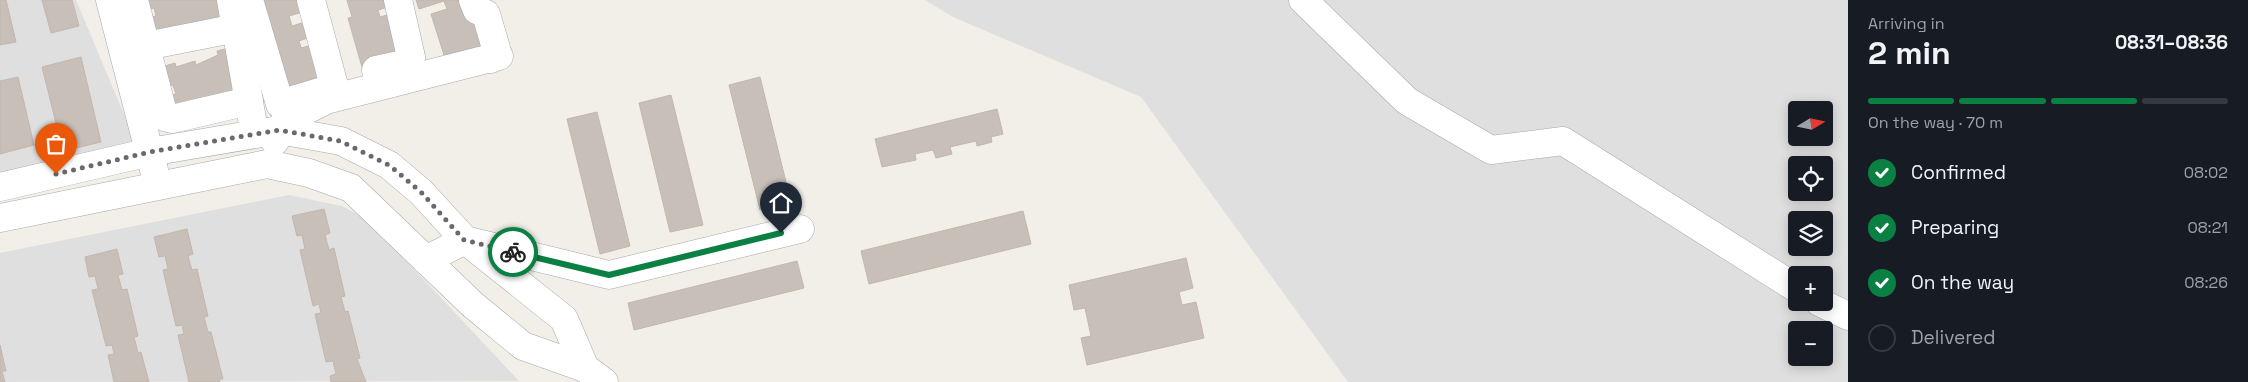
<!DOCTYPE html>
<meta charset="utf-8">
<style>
:root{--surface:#171b24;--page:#242831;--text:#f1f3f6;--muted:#9ea1a6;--line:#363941;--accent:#0b8043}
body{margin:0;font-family:"Space Grotesk",sans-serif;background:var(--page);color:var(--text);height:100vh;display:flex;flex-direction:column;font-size:19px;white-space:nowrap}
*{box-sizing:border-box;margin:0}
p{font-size:16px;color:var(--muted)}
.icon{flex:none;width:28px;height:28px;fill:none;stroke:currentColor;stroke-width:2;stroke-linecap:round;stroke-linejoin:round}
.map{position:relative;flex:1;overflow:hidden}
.drawer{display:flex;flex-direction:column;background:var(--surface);width:400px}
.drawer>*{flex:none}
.needle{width:32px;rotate:80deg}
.buttons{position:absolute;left:1788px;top:101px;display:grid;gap:10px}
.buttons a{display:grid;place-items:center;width:45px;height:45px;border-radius:5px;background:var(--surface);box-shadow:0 2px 12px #0003;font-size:25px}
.pin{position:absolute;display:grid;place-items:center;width:42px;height:42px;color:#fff;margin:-51px -21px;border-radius:50% 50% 50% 0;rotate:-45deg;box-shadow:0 0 5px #0007}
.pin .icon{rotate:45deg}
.courier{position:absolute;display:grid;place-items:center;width:50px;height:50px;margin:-25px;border:4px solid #0b8043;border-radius:50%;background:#fff;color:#222;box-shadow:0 1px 6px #0007}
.head em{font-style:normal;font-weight:800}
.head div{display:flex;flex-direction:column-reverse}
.head{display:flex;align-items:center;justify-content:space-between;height:85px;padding:0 20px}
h1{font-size:32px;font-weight:800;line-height:38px}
.bar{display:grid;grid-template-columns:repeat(4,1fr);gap:8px 5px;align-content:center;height:60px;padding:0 20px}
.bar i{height:6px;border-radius:4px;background:var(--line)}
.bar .current{background:var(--accent)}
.bar p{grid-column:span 4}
ol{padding:0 20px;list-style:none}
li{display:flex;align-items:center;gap:15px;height:55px}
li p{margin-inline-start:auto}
li .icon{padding:5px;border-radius:50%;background:var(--accent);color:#fff;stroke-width:4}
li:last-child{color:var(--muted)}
li i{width:28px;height:28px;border:2px solid var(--line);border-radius:50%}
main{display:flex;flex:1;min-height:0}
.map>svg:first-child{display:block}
.residential{fill:#e0dfdf;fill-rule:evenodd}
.building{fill:#c7bfb8;stroke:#c4b6ab}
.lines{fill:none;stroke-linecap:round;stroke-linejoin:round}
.minor-casing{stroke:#a9a9a9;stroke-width:29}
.minor{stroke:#fff;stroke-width:28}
.done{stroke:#6b6a68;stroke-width:5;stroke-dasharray:0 9}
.route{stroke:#0b8043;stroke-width:6}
</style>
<main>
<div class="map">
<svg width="1848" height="382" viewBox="0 0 1848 382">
<rect width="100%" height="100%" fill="#f2efe9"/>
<g class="residential">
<path d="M0 0H76L136 143 0 173Z"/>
<path d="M925 0H1848V382H1348L1141 97 953 17ZM1796 110H1824V138H1796ZM1796 165H1824V192H1796ZM1796 220H1824V248H1796ZM1796 275H1824V302H1796ZM1796 330H1824V358H1796Z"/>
<path d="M289 195 342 206 368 220 519 381 0 382V253Z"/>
</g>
<g class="building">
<path d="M0 0H6L16 42 0 45Z"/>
<path d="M42 0H72L79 26 51 33Z"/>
<path d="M143 0H218L229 21 199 24V21L151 38 147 18 156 16 154 8 145 10Z"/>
<path d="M255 0H303L306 11 289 16 292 26 305 22 310 37 299 41 301 48 316 44 327 85 283 97Z"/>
<path d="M347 0H386L388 7 378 10 380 17 394 13 406 54 362 67 348 18 352 17Z"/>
<path d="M416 0H469L466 13 468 21 483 16 486 45 444 55 431 14 447 9 444 1 419 9Z"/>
<path d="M236 46 243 95 172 115 167 96 176 94 173 85 164 88 158 68 175 63 176 67 195 61 196 65 218 55 217 51Z"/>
<path d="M81 57 101 142 63 151 42 67Z"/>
<path d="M18 77 34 145 0 154V81Z"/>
<path d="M760 77 791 202 760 210 729 85Z"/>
<path d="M671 95 703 225 670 232 639 103Z"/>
<path d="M997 109 1003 134 991 137 992 142 977 146 976 141 950 147 952 154 936 158 933 150 915 154 916 160 882 167 875 139Z"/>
<path d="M597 112 630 246 600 254 567 119Z"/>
<path d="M324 209 330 233 325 235 329 250 334 248 345 296 341 297 345 312 348 311 360 358 357 359 366 382H331L330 376 336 374 333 361 326 362 315 314 321 313 319 304 313 306 300 250 305 249 302 235 297 236 292 216Z"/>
<path d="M1023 211 1031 244 869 284 861 251Z"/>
<path d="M187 229 193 254 188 256 192 270 197 269 208 316 204 317 208 332H211L223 379H219L220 382H189L178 335 184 334 182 325 176 326 163 270 168 269 165 256 159 257 154 237Z"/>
<path d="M117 249 123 274 118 275 122 290 127 289 138 336 134 337 138 353 141 352 149 382H114L108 355 114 354 112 345 106 346 92 290 98 289 95 276 89 277 85 257Z"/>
<path d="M1186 258 1193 288 1179 292 1182 305 1196 302 1204 338 1087 365 1081 338 1091 336 1085 308 1074 310 1069 285Z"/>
<path d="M797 261 804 288 634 330 628 303Z"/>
<path d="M0 345 6 371H2L5 382H0Z"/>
</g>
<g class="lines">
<g class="minor-casing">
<g id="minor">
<path d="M110 0 154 170"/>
<path d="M134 0 164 117 172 119 249 101"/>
<path d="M231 0 252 119"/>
<path d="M249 0 280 104 330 89 333 82 311 0"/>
<path d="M473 0 477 10 486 14 496 48 491 59"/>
<path d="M1303 0 1407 101 1491 150 1563 141 1796 288"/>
<path d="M126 50 237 28"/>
<path d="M376 70 404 64 411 57 398 0"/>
<path d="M275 141 285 121 326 100 499 56"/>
<path d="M0 187 150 152 279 130 341 141 389 165 421 192 465 240 564 319 585 368 604 382"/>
<path d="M0 218 267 164 309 173 351 188 473 305 523 346 585 368"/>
<path d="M426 260 465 240 609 275 800 229"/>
<path d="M1819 302 1848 316"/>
</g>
</g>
<use href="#minor" class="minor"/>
</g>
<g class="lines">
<path class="done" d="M56 174 150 152 279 130 340 141 389 165 421 192 464 240 513 252"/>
<path class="route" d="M513 252 609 275 781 233"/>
</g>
</svg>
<div class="buttons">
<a><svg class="needle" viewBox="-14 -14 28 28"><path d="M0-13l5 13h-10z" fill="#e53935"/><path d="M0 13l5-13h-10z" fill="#9ea1a6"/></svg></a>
<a><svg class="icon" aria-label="locate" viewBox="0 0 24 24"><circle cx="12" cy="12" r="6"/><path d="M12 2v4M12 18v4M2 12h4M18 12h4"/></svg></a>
<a><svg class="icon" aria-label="layers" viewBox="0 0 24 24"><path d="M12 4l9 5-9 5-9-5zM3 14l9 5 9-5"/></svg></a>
<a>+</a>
<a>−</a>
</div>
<div class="pin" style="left:56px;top:174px;background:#ea580c"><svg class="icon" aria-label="bag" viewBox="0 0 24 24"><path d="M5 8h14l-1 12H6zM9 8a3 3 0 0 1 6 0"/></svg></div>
<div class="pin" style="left:781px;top:233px;background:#1f2937"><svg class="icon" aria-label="home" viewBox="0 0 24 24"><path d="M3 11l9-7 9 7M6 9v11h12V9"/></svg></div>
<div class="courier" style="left:513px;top:252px"><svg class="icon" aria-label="bike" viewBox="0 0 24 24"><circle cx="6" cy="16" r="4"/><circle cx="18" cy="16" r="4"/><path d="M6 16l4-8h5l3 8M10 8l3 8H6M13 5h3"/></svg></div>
</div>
<section class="drawer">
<div class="head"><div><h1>2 min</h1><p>Arriving in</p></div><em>08:31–08:36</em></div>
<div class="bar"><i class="current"></i><i class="current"></i><i class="current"></i><i></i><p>On the way · 70 m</p></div>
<ol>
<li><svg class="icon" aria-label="check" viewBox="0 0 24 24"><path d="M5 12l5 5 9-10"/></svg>Confirmed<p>08:02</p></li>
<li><svg class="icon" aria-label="check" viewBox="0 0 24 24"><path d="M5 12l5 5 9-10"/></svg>Preparing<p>08:21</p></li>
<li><svg class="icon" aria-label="check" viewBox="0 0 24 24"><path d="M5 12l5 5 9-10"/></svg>On the way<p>08:26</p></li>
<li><i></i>Delivered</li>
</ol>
</section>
</main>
